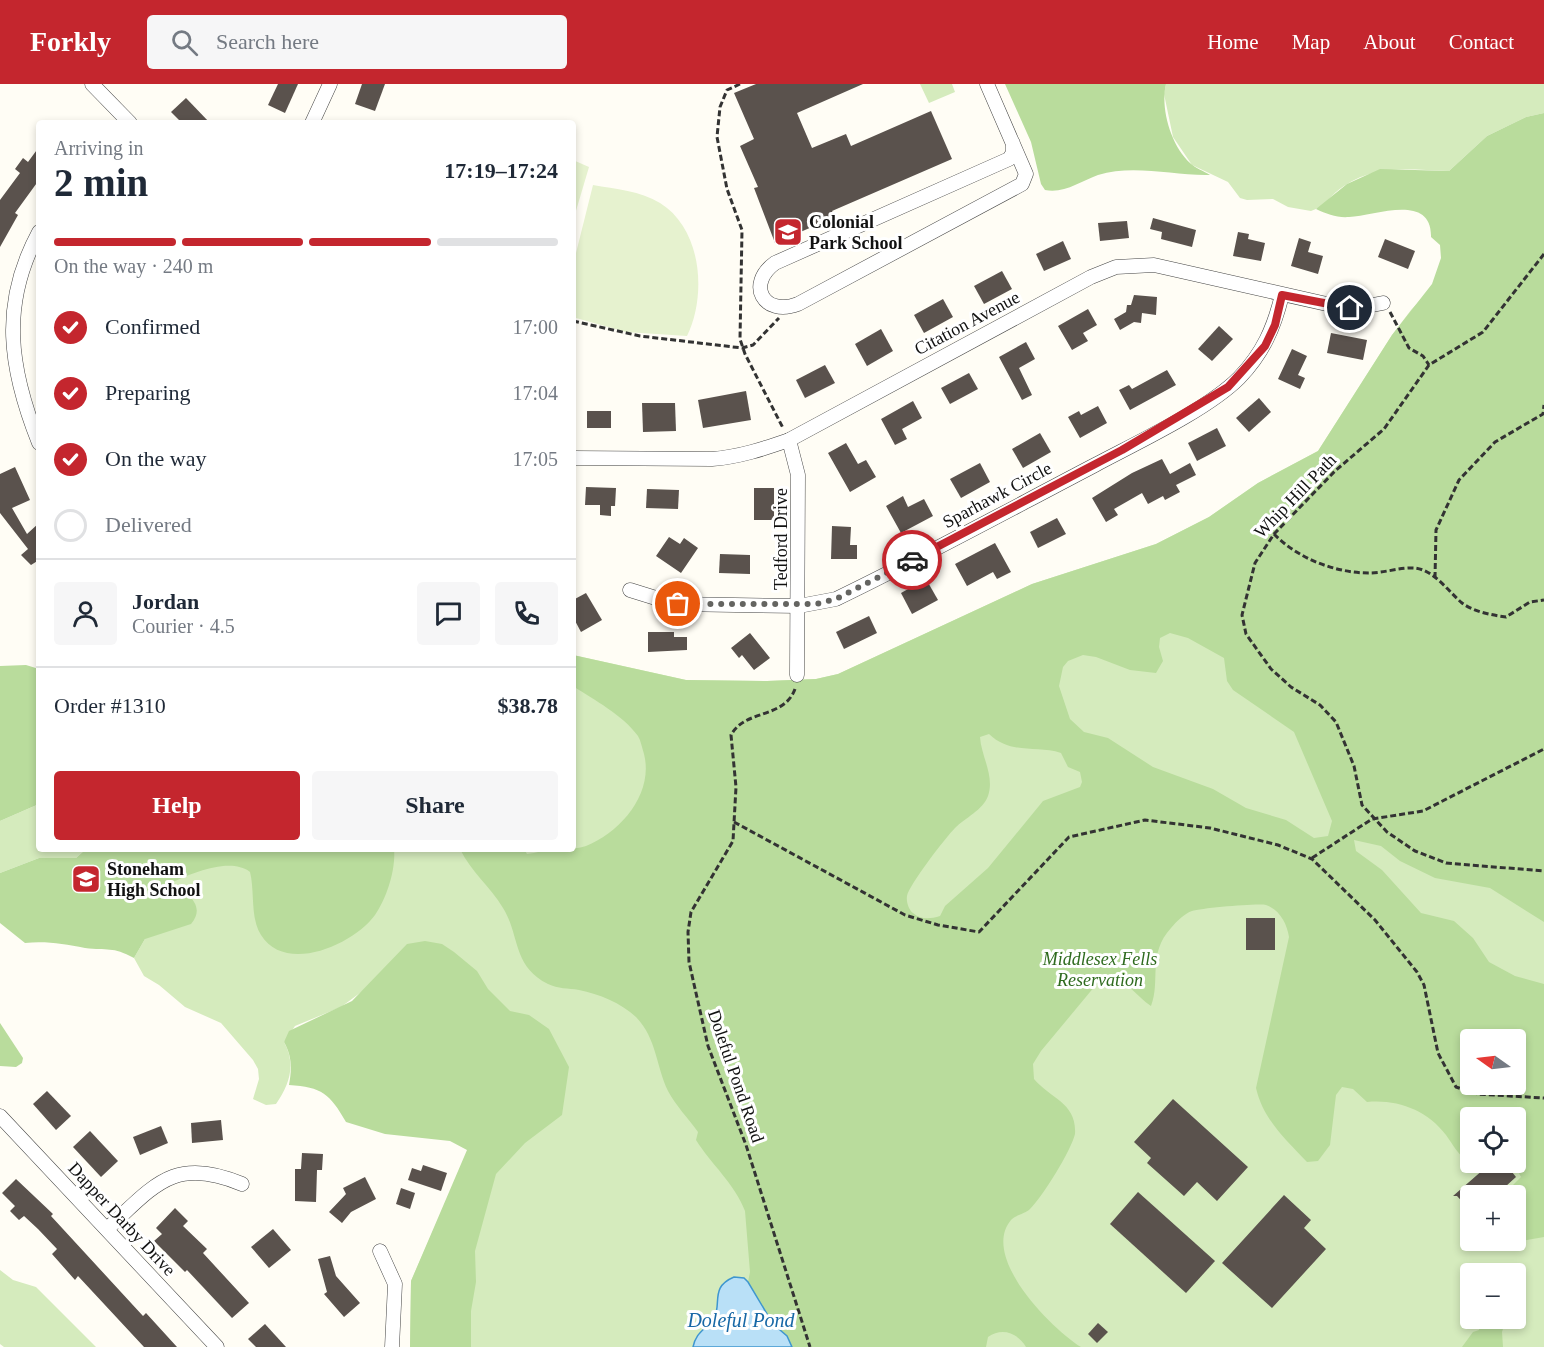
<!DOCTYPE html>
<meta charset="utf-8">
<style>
:root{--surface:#fff;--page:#f6f6f7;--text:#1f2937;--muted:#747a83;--line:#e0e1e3;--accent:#c4262e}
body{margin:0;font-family:Georgia,serif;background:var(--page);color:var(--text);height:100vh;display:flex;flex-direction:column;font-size:22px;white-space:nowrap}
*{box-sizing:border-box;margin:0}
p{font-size:20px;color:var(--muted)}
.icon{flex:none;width:33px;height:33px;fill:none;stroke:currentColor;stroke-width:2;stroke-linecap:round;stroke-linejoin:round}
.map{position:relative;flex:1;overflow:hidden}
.panel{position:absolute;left:36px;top:36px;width:540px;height:732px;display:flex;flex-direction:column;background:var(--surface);border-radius:6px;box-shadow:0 3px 9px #0003}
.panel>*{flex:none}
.needle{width:39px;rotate:284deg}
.tools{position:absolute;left:1460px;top:945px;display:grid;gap:12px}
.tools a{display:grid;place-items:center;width:66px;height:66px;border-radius:6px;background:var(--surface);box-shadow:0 3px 9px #0003;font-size:30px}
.pin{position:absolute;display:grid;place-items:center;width:51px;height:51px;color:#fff;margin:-26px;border:3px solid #fff;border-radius:50%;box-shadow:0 2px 6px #0007}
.courier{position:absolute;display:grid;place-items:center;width:60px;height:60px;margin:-30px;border:4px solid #c4262e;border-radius:50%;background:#fff;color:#222;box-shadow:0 2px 8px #0007}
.summary em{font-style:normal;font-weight:700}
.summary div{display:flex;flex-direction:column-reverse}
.summary{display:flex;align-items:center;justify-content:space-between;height:102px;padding:0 18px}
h1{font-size:39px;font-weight:700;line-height:45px}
.bar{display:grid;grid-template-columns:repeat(4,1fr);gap:9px 6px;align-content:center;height:72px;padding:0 18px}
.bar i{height:8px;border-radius:4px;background:var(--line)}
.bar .on{background:var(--accent)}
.bar p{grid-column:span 4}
.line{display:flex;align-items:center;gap:15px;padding:0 18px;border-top:2px solid var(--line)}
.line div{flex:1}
.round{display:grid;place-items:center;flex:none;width:63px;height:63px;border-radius:6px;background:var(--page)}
ol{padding:0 18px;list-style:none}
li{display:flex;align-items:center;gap:18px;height:66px}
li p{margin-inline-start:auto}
li .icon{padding:6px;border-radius:50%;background:var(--accent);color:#fff;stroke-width:4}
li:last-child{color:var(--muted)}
li i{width:33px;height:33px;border:3px solid var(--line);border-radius:50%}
.primary-button{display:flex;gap:12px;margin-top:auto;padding:12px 18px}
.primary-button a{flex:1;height:69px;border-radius:6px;background:var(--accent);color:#fff;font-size:24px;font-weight:700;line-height:69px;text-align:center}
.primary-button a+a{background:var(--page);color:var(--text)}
header{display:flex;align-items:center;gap:36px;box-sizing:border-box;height:84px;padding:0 30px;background:var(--accent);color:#fff}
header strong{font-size:28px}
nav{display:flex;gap:33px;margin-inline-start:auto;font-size:21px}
.search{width:420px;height:54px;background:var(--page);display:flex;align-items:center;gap:15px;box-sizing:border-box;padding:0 21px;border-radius:6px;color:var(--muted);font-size:22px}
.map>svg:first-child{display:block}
.green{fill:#d5ebbd;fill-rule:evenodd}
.forest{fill:#b9dc9c;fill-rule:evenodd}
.pitch{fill:#e6f2cf}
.water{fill:#b9e0f7;stroke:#3f96cf;stroke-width:1.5}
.building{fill:#5a524d}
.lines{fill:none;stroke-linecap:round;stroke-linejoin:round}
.minor-casing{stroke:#444;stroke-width:15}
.path{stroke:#333;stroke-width:3;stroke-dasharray:6 3;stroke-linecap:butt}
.minor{stroke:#fff;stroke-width:14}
.done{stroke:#646461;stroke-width:6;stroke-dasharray:0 10.8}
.route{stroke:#c4262e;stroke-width:8}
.labels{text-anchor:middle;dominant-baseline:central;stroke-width:6;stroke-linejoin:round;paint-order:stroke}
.poi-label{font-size:18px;font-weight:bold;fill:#111;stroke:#fff;text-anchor:start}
.street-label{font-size:18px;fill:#111;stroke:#fff}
.park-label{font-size:18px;font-style:italic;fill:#2f6b1f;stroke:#fff}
.water-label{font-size:20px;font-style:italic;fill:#1768a6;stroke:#fff}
</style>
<header>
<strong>Forkly</strong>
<div class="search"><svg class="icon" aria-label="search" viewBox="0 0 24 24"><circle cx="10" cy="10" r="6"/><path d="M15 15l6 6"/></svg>Search here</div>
<nav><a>Home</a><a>Map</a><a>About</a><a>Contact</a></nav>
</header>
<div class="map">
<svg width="1544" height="1263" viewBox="0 0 1544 1263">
<rect width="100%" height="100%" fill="#fffdf5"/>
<g class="green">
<path d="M920 0H952L955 8 929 19Z"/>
<path d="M1166 0H1544V29L1526 33 1487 52 1449 87C1410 86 1379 79 1344 102 1332 109 1325 123 1311 127L1288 123 1273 115 1247 116 1240 114 1228 98 1192 81 1173 53 1164 10Z"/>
<path d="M1544 82V1263H410L411 1197 468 1067 364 906 341 923 295 942 284 958C296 980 290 1000 276 1020L266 1021 253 1015 259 995 258 985 253 976 221 939 185 923 159 901 144 892 134 874 145 855 146 825 199 765H573V571L686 596 767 597 816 595 838 590 1032 500 1156 460 1209 433 1258 399 1318 367 1392 251 1411 226ZM1470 956H1515V1000H1470ZM1470 1034H1515V1078H1470ZM1470 1112H1515V1156H1470ZM1470 1190H1515V1234H1470Z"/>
<path d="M39 720V765H86L76 774H39L0 789V737Z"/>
<path d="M0 1186 13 1196 36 1203 96 1263H4L0 1260Z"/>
</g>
<g class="forest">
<path d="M1005 0H1166C1160 24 1171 62 1190 79 1195 84 1204 87 1210 91 1174 92 1134 80 1098 91 1081 97 1064 110 1045 106L1041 100 1031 58Z"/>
<path d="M1544 29V838L1490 804 1435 794 1400 777 1381 762 1354 756 1356 767 1382 786 1421 829 1454 837 1473 854 1489 878 1515 892 1544 900V1153L1516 1158 1509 1157 1515 1156V1112L1503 1111 1521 1093 1513 1079 1515 1078V1034H1470V1078L1481 1079H1470C1459 1072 1453 1061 1446 1051 1427 1026 1397 1015 1367 1018L1353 1005 1342 1003 1336 1011 1330 1061 1318 1077 1307 1078C1285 1055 1263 1035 1256 1004L1289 853C1287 840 1280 826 1266 821 1258 819 1202 824 1192 827 1185 829 1176 838 1171 844 1147 870 1161 897 1151 922 1135 911 1125 892 1104 895L1095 902 1041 967 1033 980 1034 995C1051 1015 1077 1019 1075 1050 1071 1067 1043 1112 1030 1125 1025 1130 1015 1131 1011 1136 980 1173 1051 1244 1081 1263H1026C1018 1249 1002 1243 988 1253L986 1263H792L787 1252 773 1240 748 1198 750 1188 745 1127C735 1100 711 1080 696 1056L698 1048C688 1034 676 1022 668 1007 656 982 657 955 636 933 621 919 599 910 579 906 568 904 558 905 548 900 512 882 520 851 503 824 490 802 471 788 460 765H524L527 770C536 769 545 766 554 765 565 764 575 766 586 762 621 748 654 709 644 670 642 664 641 657 638 652 623 631 594 616 573 602V571L686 596 767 597 816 595 838 590 1032 500 1156 460 1209 433 1258 399 1318 367 1392 251 1432 200 1441 174 1440 161 1431 153C1432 108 1374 132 1349 133 1337 134 1327 130 1316 125L1347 100 1380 85 1449 87 1487 52 1526 33ZM1170 549 1188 554 1224 574 1227 597 1233 606 1294 648 1332 737 1328 752 1314 754 1286 736 1246 724 1213 705 1153 683 1108 654 1084 648 1070 635 1059 602 1063 583 1068 577 1083 571 1096 573 1130 586 1156 589 1163 577 1159 563 1160 554ZM989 650C1011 671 1036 661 1061 669L1068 683 1080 688 1082 698 1080 703 1043 717 988 784 945 822 940 832C930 835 921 836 913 829 909 826 906 818 907 812 909 801 946 753 955 744 965 734 983 726 988 712 995 692 981 672 980 653ZM1470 956H1515V1000H1470Z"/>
<path d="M26 581 39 585V720L0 737V582Z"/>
<path d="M86 765H394C396 785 387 814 375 831 354 860 286 891 261 851 250 834 255 808 250 788 230 773 193 789 173 798 186 809 207 821 191 840L145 855 134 874C112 862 108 867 85 864 64 860 47 857 25 859L0 839V789L39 774H76Z"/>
<path d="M425 857 442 860 454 868 477 887 488 905 510 927 529 931 549 945 569 983 562 1031 525 1059 496 1090 475 1167 476 1198 471 1227V1263H410L411 1197 467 1066 450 1057 385 1050 346 1038C330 1010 322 1003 289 1001 292 985 292 972 284 958L289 947 352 917 407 860Z"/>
<path d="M0 939 23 974 22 979 16 983 0 982Z"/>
<path d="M1482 1235H1506L1502 1248 1503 1263H1462L1473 1248 1479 1246Z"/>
</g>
<g class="pitch">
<path d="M573 76 589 83 573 137Z"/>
<path d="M593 101C615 105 641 107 660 119 702 145 707 211 687 252L626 248 576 234 573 228V181Z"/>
</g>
<path class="water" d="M734 1193 744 1194 748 1198 773 1240 787 1252 792 1263H693C696 1249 703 1247 712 1237 724 1221 708 1204 734 1193Z"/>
<g class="building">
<path d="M278 0H298L285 29 268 21Z"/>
<path d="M362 0H385L375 27 355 20Z"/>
<path d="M756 0H863L797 29 812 64 846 50 851 62 931 27 952 75 832 127 835 133 775 159 754 104 758 103 740 62 754 55 734 9Z"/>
<path d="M186 14 210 39H182L171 28Z"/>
<path d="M39 63V96L15 129 18 131 0 163V116L20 89 15 85 23 74 28 78Z"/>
<path d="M1153 134 1196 146 1192 163 1161 155 1162 148 1150 145Z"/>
<path d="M1127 137 1129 154 1100 157 1098 139Z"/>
<path d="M1238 148 1249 150 1248 155 1265 159 1261 177 1233 172Z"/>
<path d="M1299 154 1311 158 1308 168 1323 172 1318 190 1291 182Z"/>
<path d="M1385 155 1415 167 1408 185 1378 173Z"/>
<path d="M1063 157 1071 175 1044 187 1036 170Z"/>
<path d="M1002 187 1012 205 984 220 974 202Z"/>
<path d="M1134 211 1157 213 1156 231 1142 229 1141 239 1134 238 1120 246 1114 235 1126 228 1127 221H1131Z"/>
<path d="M943 215 953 233 924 249 914 231Z"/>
<path d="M1088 225 1097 241 1083 249 1088 257 1072 266 1058 242Z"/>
<path d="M1219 242 1233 255 1212 277 1198 265Z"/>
<path d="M881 245 893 267 867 282 855 260Z"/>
<path d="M1331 249 1367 256 1363 276 1327 269Z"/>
<path d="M1026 258 1035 275 1019 284 1032 311 1022 316 999 273Z"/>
<path d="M1292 265 1307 272 1298 291 1305 294 1300 305 1278 295Z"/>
<path d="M825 281 835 299 805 314 796 296Z"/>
<path d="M1167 286 1176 301 1130 326 1119 306 1129 301 1132 305Z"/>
<path d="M969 289 978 305 950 320 941 304Z"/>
<path d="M746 307 751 336 703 344 698 316Z"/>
<path d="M1259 314 1271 328 1249 348 1236 334Z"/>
<path d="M913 317 922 334 902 345 907 355 895 361 881 335Z"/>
<path d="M642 319H675L676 347 643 348Z"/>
<path d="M1098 322 1107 339 1080 354 1068 333 1079 327 1081 331Z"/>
<rect x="587" y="327" width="24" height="17"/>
<path d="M1217 344 1226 362 1197 377 1188 359Z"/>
<path d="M1040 349 1051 368 1023 384 1012 365Z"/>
<path d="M846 359 858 380 866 376 876 393 850 408 828 369Z"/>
<path d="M1162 375 1170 390 1190 379 1196 391 1176 401 1180 408 1165 416 1163 412 1148 420 1142 409 1114 425 1118 431 1106 438 1092 414 1132 389Z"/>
<path d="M980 379 990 398 961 414 950 395Z"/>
<path d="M15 383 30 416 12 424 27 450 39 439V476L31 481 21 471 28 465 0 429V390Z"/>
<path d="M586 403 616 404 615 422H611V432L600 431V421H585Z"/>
<rect x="754" y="404" width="20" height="32"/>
<path d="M647 405 679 406 678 425 646 424Z"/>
<path d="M903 412 908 423 924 415 933 432 901 449 886 422Z"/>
<path d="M1057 434 1066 450 1038 464 1030 448Z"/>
<path d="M832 442 851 443 850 461H857V475H831Z"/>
<path d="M669 453 680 460 684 454 698 464 681 489 656 472Z"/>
<path d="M995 459 1011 488 997 495 993 488 967 502 955 480Z"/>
<path d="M720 470 750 471V490L719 489Z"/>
<path d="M926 495 938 516 912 530 901 509Z"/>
<path d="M586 509 602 536 581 548 573 533V516Z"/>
<path d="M869 532 877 549 844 565 836 548Z"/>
<path d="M648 548H674V553H687V566L648 568Z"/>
<path d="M750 549 770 574 754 586 742 571 739 574 731 564Z"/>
<rect x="1246" y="834" width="29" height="32"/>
<path d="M47 1007 71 1032 56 1046 33 1020Z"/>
<path d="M1173 1015 1248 1083 1217 1117 1197 1098 1184 1112 1147 1079 1151 1074 1134 1058Z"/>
<path d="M221 1036 223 1056 192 1059 191 1039Z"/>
<path d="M161 1042 168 1059 140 1071 133 1053Z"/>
<path d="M90 1047 118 1077 101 1093 73 1063Z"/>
<path d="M302 1069 323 1070 322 1086H317L316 1118 295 1117V1085H301Z"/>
<path d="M1492 1078H1504L1516 1093 1495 1112H1470V1126L1457 1112H1453Z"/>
<path d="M423 1081 447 1089 441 1107 408 1096 412 1084 421 1087Z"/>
<path d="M365 1093 376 1115 351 1128 342 1139 329 1128 346 1110 343 1104Z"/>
<path d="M16 1095 53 1130 51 1132 143 1232 146 1229 177 1263H144L78 1192 75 1196 52 1170 57 1165 38 1145 24 1132 19 1136 10 1127 15 1122 2 1109Z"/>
<path d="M401 1104 415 1109 410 1125 396 1120Z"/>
<path d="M1138 1108 1215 1177 1186 1209 1110 1140Z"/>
<path d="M1284 1111 1311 1136 1304 1144 1326 1165 1272 1224 1222 1179Z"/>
<path d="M175 1124 188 1137 183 1142 207 1165 203 1169 249 1219 232 1234 187 1186 185 1188 154 1157 162 1150 156 1144Z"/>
<path d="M273 1145 291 1166 269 1184 251 1163Z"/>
<path d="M330 1172 336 1192 360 1219 344 1233 324 1210 327 1208 318 1175Z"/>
<path d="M1098 1239 1108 1248 1097 1259 1088 1250Z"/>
<path d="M265 1240 286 1263H256L248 1255Z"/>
</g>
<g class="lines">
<g class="minor-casing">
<g id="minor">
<path d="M92 0 130 39"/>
<path d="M987 0 1023 83 1026 90 1022 100 798 220C763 233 746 200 775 179L1009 75 1013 69V59"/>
<path d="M312 39 330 0"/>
<path d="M39 148C0 220 9 284 39 359"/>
<path d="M789 356 798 391 797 591"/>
<path d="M573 374 712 375C739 373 763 365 789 356L1091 193 1116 183 1154 181 1340 223 1357 224 1383 219"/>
<path d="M630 506 675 520 799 522 836 515C923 473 1009 426 1095 381 1136 359 1207 326 1239 294 1263 269 1274 244 1282 211"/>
<path d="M0 1032 217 1263"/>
<path d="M107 1145C154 1102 174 1071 242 1100"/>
<path d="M380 1167 395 1200 392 1263"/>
</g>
</g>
<g class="path">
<path d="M740 0 727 6 720 23 717 53 727 105 742 146 740 255 745 270 783 344"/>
<path d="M1544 170 1483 248 1429 281 1384 345 1335 387 1274 450 1255 479 1242 531 1246 550 1271 585 1291 603 1320 621 1336 638 1354 682 1362 721 1387 748 1415 767 1446 779 1544 787"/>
<path d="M1390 228 1409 264 1423 272 1429 281"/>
<path d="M573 237 640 252 742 264 753 261 779 234"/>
<path d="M1274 450C1297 474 1335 489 1369 489 1384 489 1401 483 1415 484 1434 486 1449 508 1462 519 1474 528 1492 531 1506 533L1530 518 1544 516"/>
<path d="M1435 494 1436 446 1459 396 1495 358 1543 330 1544 321"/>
<path d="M795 605C784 635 745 625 731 651L736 703 733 757 691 828 688 848 689 878 708 962 746 1061 810 1263"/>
<path d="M734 738 905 831 938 841 979 848 1069 753 1145 736 1210 744 1278 761 1312 775 1375 836 1417 888 1424 901 1438 969 1456 1003 1477 1010 1544 1014"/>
<path d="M1312 774 1372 735 1423 727 1544 665"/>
</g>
<use href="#minor" class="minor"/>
</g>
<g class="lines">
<path class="done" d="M678 520H816L836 515 912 476"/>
<path class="route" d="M912 476 1122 366 1228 303 1265 262 1275 241 1282 211 1350 224"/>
</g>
<defs>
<g id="school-square" transform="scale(1.5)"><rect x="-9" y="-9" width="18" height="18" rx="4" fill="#c4262e" stroke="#fff"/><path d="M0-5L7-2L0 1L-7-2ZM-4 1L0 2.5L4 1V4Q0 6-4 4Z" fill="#fff"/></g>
</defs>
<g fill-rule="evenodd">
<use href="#school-square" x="788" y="148"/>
<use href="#school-square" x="86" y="795"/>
</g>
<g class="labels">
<g class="poi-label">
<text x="809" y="138">Colonial<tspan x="809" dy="21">Park School</tspan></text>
<text x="107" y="785">Stoneham<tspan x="107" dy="21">High School</tspan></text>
</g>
<g class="street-label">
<text transform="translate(967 239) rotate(-28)">Citation Avenue</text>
<text transform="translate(997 411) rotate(-28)">Sparhawk Circle</text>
<text transform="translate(1295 412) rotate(-46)">Whip Hill Path</text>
<text transform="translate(781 455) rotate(-90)">Tedford Drive</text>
<text transform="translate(736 992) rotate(71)">Doleful Pond Road</text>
<text transform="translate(122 1135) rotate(47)">Dapper Darby Drive</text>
</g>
<g class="park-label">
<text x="1100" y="875">Middlesex Fells<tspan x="1100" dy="21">Reservation</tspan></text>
</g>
<g class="water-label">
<text x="741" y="1236">Doleful Pond</text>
</g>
</g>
</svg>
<div class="tools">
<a><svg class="needle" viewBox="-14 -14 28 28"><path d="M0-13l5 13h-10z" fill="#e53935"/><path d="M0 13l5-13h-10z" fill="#747a83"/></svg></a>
<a><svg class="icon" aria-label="locate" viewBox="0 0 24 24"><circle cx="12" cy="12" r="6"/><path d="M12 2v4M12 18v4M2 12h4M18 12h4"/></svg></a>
<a>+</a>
<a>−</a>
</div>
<div class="pin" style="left:678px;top:520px;background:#ea580c"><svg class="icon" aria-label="bag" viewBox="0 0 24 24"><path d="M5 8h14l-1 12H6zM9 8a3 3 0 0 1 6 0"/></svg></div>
<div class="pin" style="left:1350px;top:224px;background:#1f2937"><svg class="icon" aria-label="home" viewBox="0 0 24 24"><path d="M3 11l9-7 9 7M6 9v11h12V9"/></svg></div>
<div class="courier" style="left:912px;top:476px"><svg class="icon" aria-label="car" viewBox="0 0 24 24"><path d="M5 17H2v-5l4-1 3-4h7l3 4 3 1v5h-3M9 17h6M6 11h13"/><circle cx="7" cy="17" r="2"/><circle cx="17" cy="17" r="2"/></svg></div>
<section class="panel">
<div class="summary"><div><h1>2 min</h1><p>Arriving in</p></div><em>17:19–17:24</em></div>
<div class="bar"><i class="on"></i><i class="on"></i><i class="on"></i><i></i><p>On the way · 240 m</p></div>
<ol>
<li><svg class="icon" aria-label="check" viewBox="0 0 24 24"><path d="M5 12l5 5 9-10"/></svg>Confirmed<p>17:00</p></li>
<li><svg class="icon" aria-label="check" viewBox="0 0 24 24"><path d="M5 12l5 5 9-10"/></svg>Preparing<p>17:04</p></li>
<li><svg class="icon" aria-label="check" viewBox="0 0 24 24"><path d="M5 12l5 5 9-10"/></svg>On the way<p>17:05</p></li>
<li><i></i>Delivered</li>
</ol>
<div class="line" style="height:108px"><a class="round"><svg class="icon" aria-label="person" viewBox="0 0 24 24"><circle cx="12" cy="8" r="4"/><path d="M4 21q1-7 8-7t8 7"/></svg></a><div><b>Jordan</b><p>Courier · 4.5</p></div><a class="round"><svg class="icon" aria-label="chat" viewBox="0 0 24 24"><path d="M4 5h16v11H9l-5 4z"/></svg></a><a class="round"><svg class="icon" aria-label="phone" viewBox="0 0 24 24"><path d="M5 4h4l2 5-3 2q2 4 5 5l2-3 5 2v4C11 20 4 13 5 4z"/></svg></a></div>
<div class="line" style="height:78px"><div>Order #1310</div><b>$38.78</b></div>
<div class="primary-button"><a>Help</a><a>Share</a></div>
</section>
</div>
